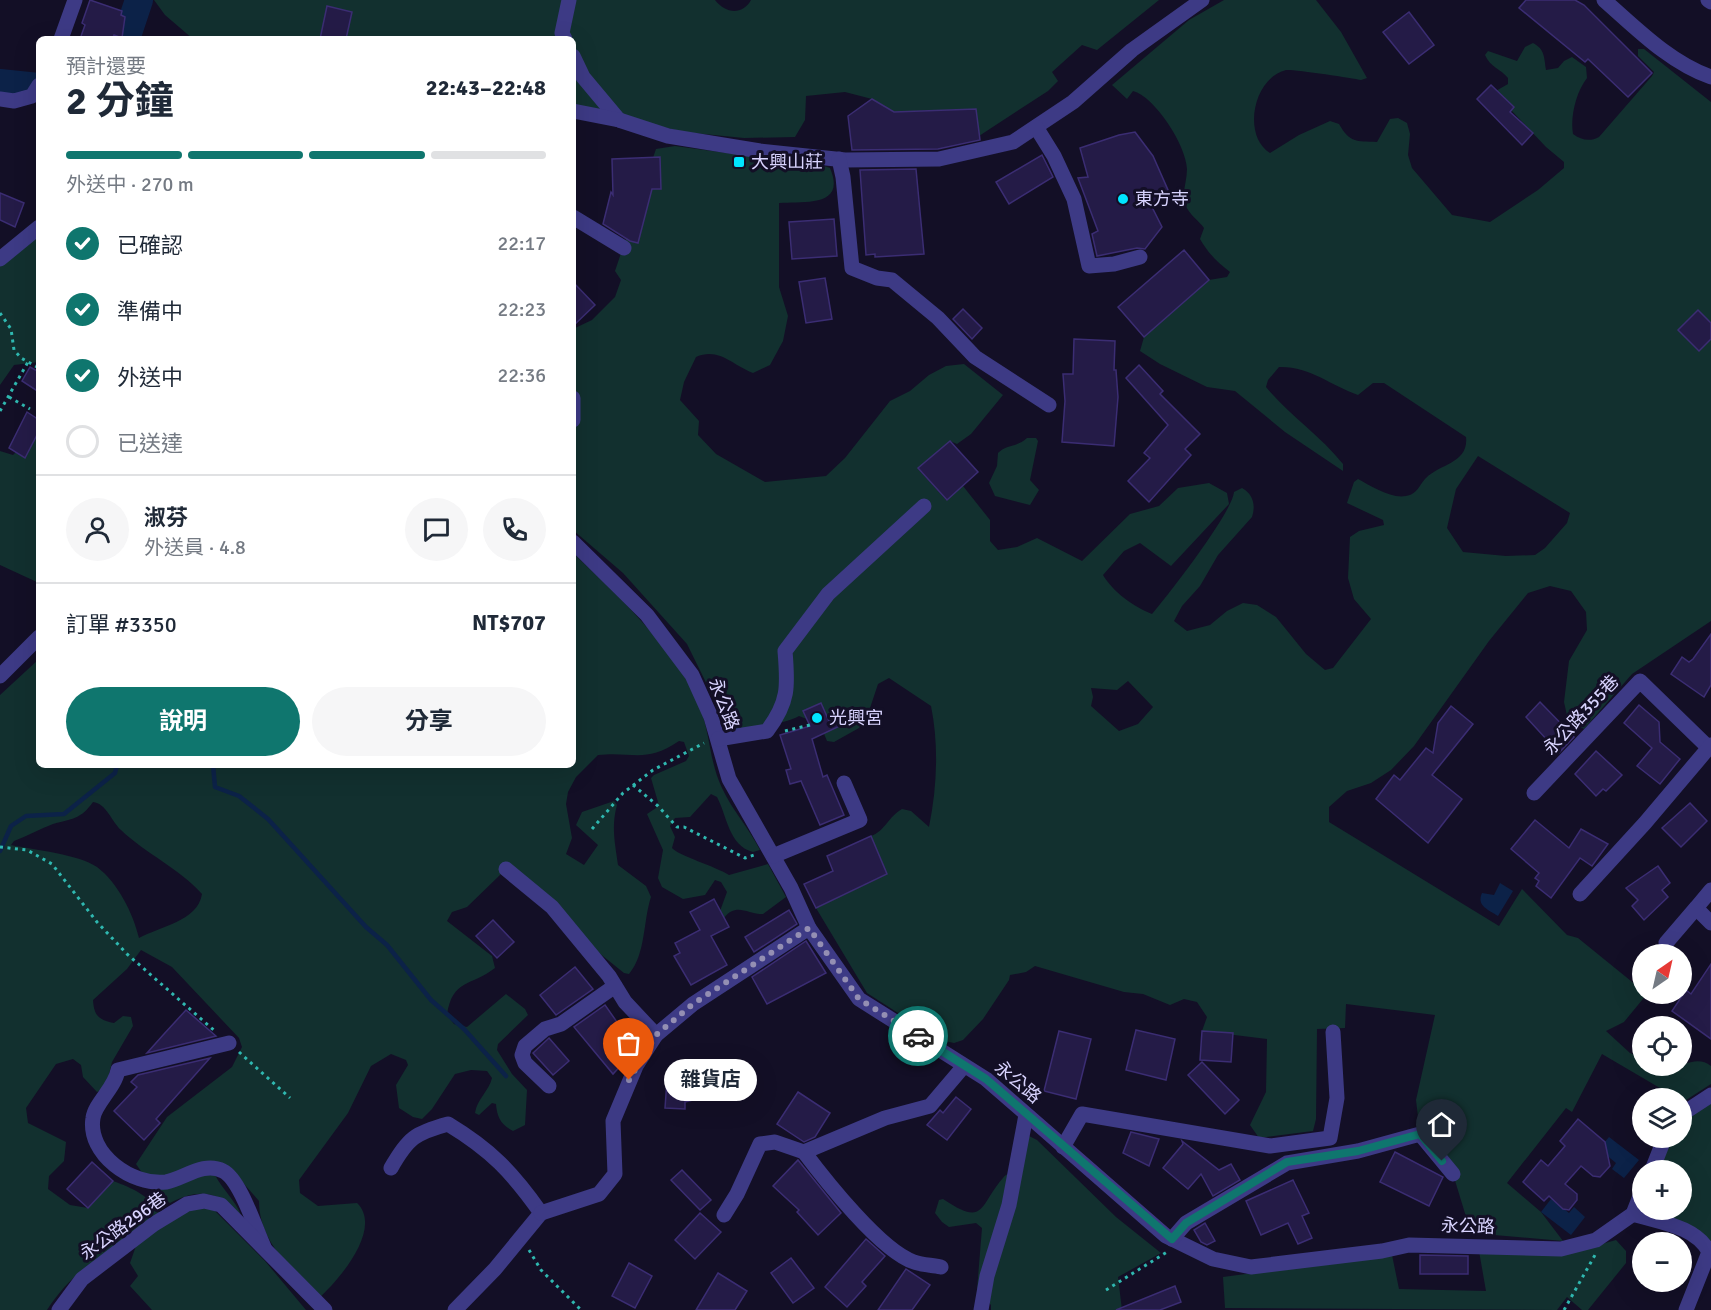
<!DOCTYPE html>
<html lang="zh-TW">
<meta charset="utf-8">
<style>
:root{--surface:#fff;--page:#f6f6f7;--text:#1f2937;--muted:#747a83;--line:#e0e1e3;--accent:#0f766e}
body{margin:0;font-family:Signika,"Noto Sans TC",sans-serif;background:var(--page);color:var(--text);height:100vh;display:flex;flex-direction:column;font-size:22px;white-space:nowrap}
*{box-sizing:border-box;margin:0}
p{font-size:20px;color:var(--muted)}
.icon{flex:none;width:33px;height:33px;fill:none;stroke:currentColor;stroke-width:2;stroke-linecap:round;stroke-linejoin:round}
.map{position:relative;flex:1;overflow:hidden}
.panel{position:absolute;left:36px;top:36px;width:540px;height:732px;display:flex;flex-direction:column;background:var(--surface);border-radius:9px;box-shadow:0 6px 24px #0002}
.panel>*{flex:none}
.needle{width:39px;rotate:34deg}
.buttons{position:absolute;left:1632px;top:944px;display:grid;gap:12px}
.buttons a{display:grid;place-items:center;width:60px;height:60px;border-radius:50%;background:var(--surface);box-shadow:0 6px 24px #0002;font-size:30px}
.pin{position:absolute;display:grid;place-items:center;width:51px;height:51px;color:#fff;margin:-62px -26px;border-radius:50% 50% 50% 0;rotate:-45deg;box-shadow:0 0 6px #0007}
.pin .icon{rotate:45deg}
.courier{position:absolute;display:grid;place-items:center;width:60px;height:60px;margin:-30px;border:4px solid #0f766e;border-radius:50%;background:#fff;color:#222;box-shadow:0 2px 8px #0007}
.bubble{position:absolute;height:42px;border-radius:21px;background:var(--surface);box-shadow:0 6px 24px #0002;font-size:20px;font-weight:700;line-height:42px;text-align:center}
.headline em{font-style:normal;font-weight:700}
.headline div{display:flex;flex-direction:column-reverse}
.headline{display:flex;align-items:center;justify-content:space-between;height:102px;padding:0 30px}
h1{font-size:39px;font-weight:700;line-height:45px}
.bar{display:grid;grid-template-columns:repeat(4,1fr);gap:9px 6px;align-content:center;height:72px;padding:0 30px}
.bar i{height:8px;border-radius:4px;background:var(--line)}
.bar .current{background:var(--accent)}
.bar p{grid-column:span 4}
.line{display:flex;align-items:center;gap:15px;padding:0 30px;border-top:2px solid var(--line)}
.line div{flex:1}
.round{display:grid;place-items:center;flex:none;width:63px;height:63px;border-radius:32px;background:var(--page)}
ol{padding:0 30px;list-style:none}
li{display:flex;align-items:center;gap:18px;height:66px}
li p{margin-inline-start:auto}
li .icon{padding:6px;border-radius:50%;background:var(--accent);color:#fff;stroke-width:4}
li:last-child{color:var(--muted)}
li i{width:33px;height:33px;border:3px solid var(--line);border-radius:50%}
.action{display:flex;gap:12px;margin-top:auto;padding:12px 30px}
.action a{flex:1;height:69px;border-radius:36px;background:var(--accent);color:#fff;font-size:24px;font-weight:700;line-height:69px;text-align:center}
.action a+a{background:var(--page);color:var(--text)}
.map>svg:first-child{display:block}
.green{fill:#12302f;fill-rule:evenodd}
.water{fill:#0c2248}
.lines{fill:none;stroke-linecap:round;stroke-linejoin:round}
.stream{stroke:#0c2248;stroke-width:4.5}
.river{stroke:#0c2248;stroke-width:28}
.building{fill:#241b47;stroke:#3b2d73;stroke-width:1.5}
.path{stroke:#2fb8b0;stroke-width:3;stroke-dasharray:3 4.5;stroke-linecap:butt}
.minor{stroke:#3d3a85;stroke-width:15}
.done{stroke:#948fb3;stroke-width:6;stroke-dasharray:0 10.8}
.route{stroke:#0f766e;stroke-width:8}
.poi-dot{fill:#00e5ff;stroke:#130f26;stroke-width:2}
.labels{text-anchor:middle;dominant-baseline:central;stroke-width:6;stroke-linejoin:round;paint-order:stroke}
.poi-label{font-size:18px;fill:#d9d4ff;stroke:#130f26;text-anchor:start}
.street-label{font-size:18px;fill:#d9d4ff;stroke:#130f26}
</style>
<div class="map">
<svg width="1711" height="1310" viewBox="0 0 1711 1310">
<rect width="100%" height="100%" fill="#130f26"/>
<g class="green">
<path d="M154 0H715C725 13 742 16 751 0H1159L1097 50 1082 45 1052 72 1058 81 1048 91 979 136 975 109 894 112 872 99 845 92 806 96 805 120 795 137 744 138 683 132 573 105V39H193L165 15Z"/>
<path d="M1224 0H1316L1341 32 1367 78 1361 80C1353 78 1292 69 1286 70 1253 78 1242 136 1270 153L1299 135 1330 121 1339 124C1350 143 1356 141 1377 142L1390 119 1398 118 1407 123 1410 134 1408 155 1412 168 1452 215 1490 222 1538 190 1564 168V162L1546 147 1494 92 1508 84V78C1501 69 1490 67 1485 55L1488 51 1517 61 1525 47 1533 43C1545 49 1544 58 1546 70L1558 68 1564 61 1572 57 1586 67 1587 78C1576 92 1570 117 1573 134 1581 140 1590 142 1599 137L1652 76 1654 72 1638 56V49H1644L1711 102V621L1632 674 1584 729 1568 720 1564 702 1569 661 1587 630 1586 612 1571 591 1550 586 1528 593 1489 641 1414 746 1391 770 1371 783 1347 791 1329 807V822L1499 926 1522 889 1567 935 1578 938 1647 994 1624 1022 1606 1031 1630 1053 1642 1058V1065C1651 1065 1658 1066 1666 1067 1681 1069 1696 1054 1711 1066V1084L1683 1102 1682 1098H1677L1602 1054 1572 1112 1566 1108 1507 1183 1541 1212 1563 1241 1471 1233 1453 1174 1420 1134 1416 1100 1435 1015 1346 1004 1345 1028 1317 1029 1316 1119 1313 1131 1259 1138 1250 1125 1266 1092 1267 1039 1202 1031 1207 1017 1197 1002 1184 999 1170 1005 1143 994 1124 992 1035 966 1026 972 1010 975 1009 980 983 1019 963 1040 954 1043 940 1040 867 993 816 908 887 874 871 836C885 831 889 816 902 809L911 811 929 827C937 788 939 745 931 706L889 678 878 684 867 717 859 728 834 742 827 741 820 724 799 716C786 724 756 726 739 730L727 725 687 644 623 573 573 530V432L577 419 573 329 592 320 615 297 621 280 615 271 656 149 675 146 824 166 830 168C847 208 803 201 779 203V287L788 316 783 341 770 365 753 373C732 365 719 347 696 357L684 382 680 400 699 421 698 435 716 454 765 482 826 476 845 458 890 401 910 391 929 375 946 366 964 364 1003 395 971 434 957 444 950 441 918 469 946 500 963 486 990 520V541L998 550 1017 547 1037 538 1082 561 1130 514 1159 506 1178 488 1209 483 1227 493 1229 504 1171 566 1140 543 1124 551 1103 575C1113 592 1134 607 1152 614 1169 594 1232 513 1234 492L1242 488C1253 494 1256 505 1252 517L1218 555 1200 586 1182 606 1174 621 1187 631 1210 625 1227 611 1243 603 1257 605 1276 617 1306 654 1325 670 1333 668 1371 619 1354 599 1348 578 1350 537 1359 531 1384 525 1383 520 1347 503 1354 482 1358 479C1371 486 1391 499 1406 496 1418 494 1419 485 1426 478 1440 464 1469 463 1466 437L1384 383H1373L1358 395C1330 385 1309 366 1279 367L1268 380 1266 387C1289 415 1320 435 1343 464V471L1285 432 1235 391 1207 387 1160 364 1140 351 1144 337 1209 280 1227 277 1230 272C1217 262 1208 253 1200 239L1204 228C1199 221 1189 214 1186 206 1181 193 1187 182 1187 169 1186 145 1155 97 1133 91L1127 99 1112 85 1189 20ZM1478 456 1570 513 1567 523 1545 548 1535 555 1506 556 1463 552 1447 528 1456 489ZM1128 681 1153 707 1138 724 1119 731 1091 706 1093 697 1091 688 1117 690Z"/>
<path d="M39 234V362L14 365 0 385V263Z"/>
<path d="M39 422V583L0 565V451L13 455 27 441Z"/>
<path d="M1027 438H1036L1038 441 1030 480 1039 490 1030 505 995 496 989 483 997 466 998 453C1007 444 1018 447 1027 438Z"/>
<path d="M573 553C615 593 676 649 699 704 710 731 709 761 722 788 732 810 749 828 760 850L753 852C729 846 727 816 717 797L711 794 690 817 675 818 670 826 675 837 672 848C677 855 717 867 729 875L768 864 786 897 763 914C747 914 736 902 724 918L720 911 727 892 721 882 715 880 705 895 683 899 662 887 658 878 663 850 647 814 656 808 658 802 651 778 654 775 686 761 689 756 684 742 679 741C645 764 633 751 598 755L576 777 568 792 566 804 572 838 566 854 584 865 598 845 576 825 582 812 614 801 617 805C611 827 615 843 618 865L646 886 651 897C643 921 646 954 629 974L624 973 501 874 467 907 452 912 447 921 492 956 495 968C472 986 452 979 447 1015L454 1024 467 1027 506 994 525 1009 528 1015 498 1044 497 1050 512 1074 527 1090 525 1125 513 1131C501 1125 497 1117 496 1104L492 1103 479 1115 475 1113C477 1099 489 1091 492 1078L487 1071 471 1070 455 1074 432 1109 422 1119 413 1117 399 1108 396 1085 408 1065 406 1060 391 1054 371 1066 348 1113 299 1180 300 1193 318 1206 357 1203C383 1228 340 1279 319 1298 293 1269 259 1243 259 1201L237 1176 215 1175C223 1190 235 1200 241 1215 219 1191 199 1188 170 1203L158 1196 136 1164 167 1117 232 1067 242 1047 239 1038 172 967 141 950 127 969 93 1000C94 1015 98 1020 114 1023L123 1016 131 1017 133 1026 112 1062 106 1087 97 1092 83 1077 81 1065 73 1059 56 1064 26 1108 28 1123 66 1142 64 1161 49 1176 48 1189 70 1205 88 1208 113 1181C132 1188 151 1196 160 1215L204 1207 215 1211 265 1261 306 1310H152L130 1286 138 1276 130 1263 137 1243C97 1257 71 1273 47 1310H0V695L39 659V765H573ZM93 802C106 803 112 822 121 830 146 854 179 868 202 894 198 921 159 927 139 938 133 913 118 883 97 867 78 854 34 850 11 845L14 841C27 836 40 829 53 824 72 819 81 819 93 802Z"/>
<path d="M1711 1095V1255L1642 1209H1682V1170H1652L1665 1137H1682V1114Z"/>
<path d="M1029 1136 1037 1140 1116 1217 1161 1253 1118 1277 1122 1310H991V1305L977 1290 982 1228 976 1223 949 1227 942 1222 935 1213 939 1200 943 1199C986 1228 979 1205 1003 1178 1006 1173 1014 1172 1020 1169Z"/>
<path d="M1616 1240 1626 1251V1263L1588 1310H1582L1567 1297 1557 1310 1225 1308 1223 1277 1392 1255 1399 1289 1486 1291 1479 1251 1563 1255Z"/>
</g>
<g class="water">
<path d="M1500 883 1513 891 1498 916C1489 910 1476 906 1482 893L1494 895Z"/>
<path d="M1609 1137 1639 1160 1624 1178 1612 1169 1616 1163 1599 1149Z"/>
<path d="M1551 1199 1569 1213 1574 1207 1585 1217 1571 1235 1541 1212Z"/>
</g>
<g class="lines">
<g class="stream">
<path d="M213 765 215 787 239 796 268 819 366 927 387 945 431 1000 464 1029 506 1076"/>
<path d="M0 851 11 826 26 816 64 814 115 773 117 765"/>
</g>
<g class="river">
<path d="M126 39 139 0"/>
<path d="M0 83 39 87"/>
</g>
</g>
<g class="building">
<path d="M90 0 122 11 121 15 125 17 122 38 114 35 112 39H80L85 25 82 23Z"/>
<path d="M1526 0H1575L1584 5 1652 73 1628 97 1588 59 1585 62 1519 8Z"/>
<path d="M327 6 352 12 346 39H320Z"/>
<path d="M1409 12 1434 45 1409 64 1383 32Z"/>
<path d="M1491 85 1514 107 1510 112 1533 133 1522 145 1477 99Z"/>
<path d="M872 99 894 112 976 109 980 140 938 149 852 150 848 116Z"/>
<path d="M1135 132 1153 156 1168 190 1153 209 1162 227 1145 249 1137 248 1097 256 1092 234 1098 231 1078 178 1088 177 1080 148 1119 135Z"/>
<path d="M1042 155 1053 177 1009 204 996 182Z"/>
<path d="M660 157 661 189H652L638 243 630 241 603 224 611 192 613 195 612 159Z"/>
<path d="M916 169 924 254 875 257V254L866 255 860 170Z"/>
<path d="M0 193 24 203 15 227 0 220Z"/>
<path d="M834 219 837 256 792 259 789 222Z"/>
<path d="M1184 250 1209 280 1144 337 1118 307Z"/>
<path d="M825 278 832 319 806 323 799 282Z"/>
<path d="M573 282 595 305 573 326Z"/>
<path d="M963 309 982 328 972 339 953 319Z"/>
<path d="M1698 310 1711 323V339L1699 351 1678 330Z"/>
<path d="M1074 339 1115 341 1114 370H1116L1118 397 1114 446 1062 442 1065 401 1063 374H1073Z"/>
<path d="M1139 365 1163 391 1160 394 1200 434 1185 449 1191 455 1149 502 1128 481 1150 458 1144 453 1168 425 1126 378Z"/>
<path d="M30 367 39 372V392L22 381Z"/>
<path d="M27 412 39 420V431L25 458 9 448Z"/>
<path d="M950 441 978 472 947 500 918 468Z"/>
<path d="M1711 634V685L1704 697 1671 674 1682 657 1689 662 1693 659Z"/>
<path d="M1540 702 1574 737 1559 753 1526 717Z"/>
<path d="M821 703 829 721 839 718 842 725 812 739 823 777 827 775 844 815 820 825 801 781 790 784 786 770 791 769 780 735 810 726 803 711Z"/>
<path d="M1639 705 1659 722 1660 742 1680 759 1660 784 1637 766 1652 748 1624 723Z"/>
<path d="M1451 706 1473 724 1432 775 1462 799 1428 843 1376 799 1394 775 1400 780 1426 748 1433 753 1438 723Z"/>
<path d="M1596 751 1622 775 1606 791 1603 789 1596 796 1575 774Z"/>
<path d="M1690 803 1707 821 1681 847 1662 828Z"/>
<path d="M1535 820 1569 848 1581 829 1608 844 1592 866 1580 858 1551 898 1536 886 1539 881 1535 878 1539 873 1511 849Z"/>
<path d="M871 836 887 874 816 908 804 884 833 871 827 856Z"/>
<path d="M1658 866 1670 883 1662 890 1668 897 1644 920 1632 906 1638 900 1626 888Z"/>
<path d="M714 899 729 927 711 936 727 965 691 985 674 956 680 953 675 943 700 930 690 912Z"/>
<path d="M789 910 797 924 754 952 745 937Z"/>
<path d="M493 920 514 942 497 958 476 936Z"/>
<path d="M806 941 826 973 767 1004 752 977Z"/>
<path d="M1711 964V1039L1672 1011 1686 990 1691 994Z"/>
<path d="M575 967 593 989 556 1015 540 995Z"/>
<path d="M605 1005 636 1049 613 1074 574 1027Z"/>
<path d="M186 1010 216 1036 147 1053 164 1034Z"/>
<path d="M1136 1030 1175 1039 1166 1080 1126 1070Z"/>
<path d="M1059 1031 1091 1039 1076 1099 1044 1091Z"/>
<path d="M1202 1031 1233 1033 1231 1062 1200 1060Z"/>
<path d="M549 1038 569 1061 553 1075 533 1053Z"/>
<path d="M210 1058 156 1119 160 1123 144 1140 114 1111 137 1087 131 1082 138 1075Z"/>
<path d="M1202 1062 1239 1100 1225 1114 1188 1075Z"/>
<path d="M667 1080 687 1082 686 1089 721 1080 724 1092 685 1102V1109L665 1108Z"/>
<path d="M798 1092 830 1113 815 1137 804 1142 777 1124Z"/>
<path d="M956 1097 971 1109 947 1140 927 1125 940 1110 943 1113Z"/>
<path d="M1578 1119 1605 1142 1610 1166 1600 1177 1593 1176 1581 1166 1565 1184 1577 1194V1200L1569 1210 1563 1209 1549 1196 1544 1201 1523 1182 1541 1160 1548 1166 1565 1146 1560 1141Z"/>
<path d="M1131 1132 1159 1139 1149 1166 1123 1153Z"/>
<path d="M1182 1141 1219 1170 1231 1164 1240 1180 1213 1196 1201 1174 1188 1189 1163 1168 1183 1144Z"/>
<path d="M1395 1152 1443 1177 1429 1206 1380 1182Z"/>
<path d="M798 1160 841 1213 818 1235 797 1212 799 1210 773 1186Z"/>
<path d="M92 1162 113 1181 88 1208 67 1189Z"/>
<path d="M682 1170 711 1200 700 1210 671 1180Z"/>
<path d="M1293 1180 1309 1213 1302 1216 1312 1238 1298 1244 1288 1223 1261 1235 1246 1201Z"/>
<path d="M700 1213 721 1232 695 1259 675 1240Z"/>
<path d="M1205 1223 1215 1241 1207 1245 1201 1242 1194 1230Z"/>
<path d="M866 1239 885 1256 862 1282 866 1286 847 1307 825 1287Z"/>
<path d="M1420 1255 1468 1256V1274H1420Z"/>
<path d="M791 1258 814 1288 793 1303 771 1273Z"/>
<path d="M629 1263 652 1276 635 1308 612 1296Z"/>
<path d="M906 1269 930 1285 912 1310H878Z"/>
<path d="M718 1273 747 1291 735 1310H696Z"/>
<path d="M1175 1286 1181 1302 1160 1310H1116Z"/>
</g>
<g class="lines">
<g class="path">
<path d="M0 313 11 329 14 350 21 358 39 368"/>
<path d="M9 397 30 409"/>
<path d="M0 411 28 362"/>
<path d="M785 731 810 725"/>
<path d="M633 785 658 806 677 827H684L745 858 754 855"/>
<path d="M592 829 623 793 653 770 704 743"/>
<path d="M0 847 27 850 52 864 97 922 127 954 216 1032"/>
<path d="M239 1052 290 1098"/>
<path d="M529 1250 541 1270 581 1310"/>
<path d="M1106 1290 1167 1252"/>
<path d="M1564 1310 1595 1255"/>
</g>
<g class="minor">
<path d="M1604 0C1636 28 1670 63 1711 77"/>
<path d="M1708 0 1711 2"/>
<path d="M61 39 75 0"/>
<path d="M565 39 562 33 569 0"/>
<path d="M573 56 583 77 619 120"/>
<path d="M0 99 14 101 32 96 39 85"/>
<path d="M573 111 619 120 668 136 760 151 845 160 939 159 1013 142 1073 102 1132 50 1202 0"/>
<path d="M1036 127 1054 156 1074 199 1089 266 1114 264 1140 257"/>
<path d="M839 159 843 177 852 268 877 278 892 280 938 318 975 357 1049 405"/>
<path d="M573 217 624 248"/>
<path d="M0 259 39 227"/>
<path d="M573 398V420"/>
<path d="M573 542 647 615 692 675 711 717 729 779 791 888 809 928 859 999 986 1079 1166 1236 1213 1259 1251 1267 1382 1251 1409 1245 1561 1249 1596 1240 1633 1214 1642 1191"/>
<path d="M0 676 39 637"/>
<path d="M718 739 767 731C789 702 788 686 785 651L828 594 924 506"/>
<path d="M1534 793 1640 681 1709 748"/>
<path d="M773 856 860 820 844 783"/>
<path d="M506 869 552 907 609 976 625 1002 656 1035"/>
<path d="M1711 890 1696 908 1711 923"/>
<path d="M1580 894 1645 823 1711 745"/>
<path d="M1666 943 1696 908"/>
<path d="M229 1043 118 1070C115 1088 95 1103 93 1118 87 1154 132 1186 166 1182 184 1179 203 1161 223 1171 240 1179 256 1230 264 1247"/>
<path d="M549 1086 525 1063 522 1055 525 1046 545 1029 561 1024 615 986"/>
<path d="M1682 1114 1711 1095"/>
<path d="M1063 1147 1082 1114 1270 1146 1330 1138 1337 1098 1333 1032"/>
<path d="M391 1168C408 1138 415 1133 448 1124 491 1150 512 1172 541 1213L495 1269 455 1310"/>
<path d="M1652 1170 1665 1137"/>
<path d="M541 1213 599 1194 615 1174 613 1121 636 1066 656 1035 693 1004 809 928"/>
<path d="M1633 1214C1658 1222 1696 1226 1709 1252L1686 1310"/>
<path d="M724 1215 737 1194 760 1144 775 1142 804 1152"/>
<path d="M1172 1239 1186 1223 1287 1163 1358 1151 1420 1134 1453 1174"/>
<path d="M941 1267C932 1265 922 1265 914 1262 881 1251 825 1180 804 1152L885 1118 930 1106 964 1066"/>
<path d="M59 1310 82 1279 154 1224 187 1204 204 1201 221 1205 325 1310"/>
<path d="M981 1310 987 1276 1009 1205 1026 1115"/>
</g>
</g>
<g class="lines">
<path class="done" d="M629 1080 656 1035 693 1004 809 928 859 999 918 1036"/>
<path class="route" d="M918 1036 986 1079 1172 1239 1186 1223 1287 1162 1358 1151 1420 1134 1442 1161"/>
</g>
<g class="poi-dot">
<rect x="733" y="156" width="12" height="12" rx="3"/>
<circle cx="1123" cy="199" r="6"/>
<circle cx="817" cy="718" r="6"/>
</g>
<g class="labels">
<g class="poi-label">
<text x="751" y="162">大興山莊</text>
<text x="1135" y="199">東方寺</text>
<text x="829" y="718">光興宮</text>
</g>
<g class="street-label">
<text transform="translate(724 704) rotate(69)">永公路</text>
<text transform="translate(1581 715) rotate(-47)">永公路355巷</text>
<text transform="translate(1018 1082) rotate(40)">永公路</text>
<text transform="translate(123 1226) rotate(-36)">永公路296巷</text>
<text transform="translate(1468 1226) rotate(2)">永公路</text>
</g>
</g>
</svg>
<div class="buttons">
<a><svg class="needle" viewBox="-14 -14 28 28"><path d="M0-13l5 13h-10z" fill="#e53935"/><path d="M0 13l5-13h-10z" fill="#747a83"/></svg></a>
<a><svg class="icon" aria-label="locate" viewBox="0 0 24 24"><circle cx="12" cy="12" r="6"/><path d="M12 2v4M12 18v4M2 12h4M18 12h4"/></svg></a>
<a><svg class="icon" aria-label="layers" viewBox="0 0 24 24"><path d="M12 4l9 5-9 5-9-5zM3 14l9 5 9-5"/></svg></a>
<a>+</a>
<a>−</a>
</div>
<div class="pin" style="left:629px;top:1080px;background:#ea580c"><svg class="icon" aria-label="bag" viewBox="0 0 24 24"><path d="M5 8h14l-1 12H6zM9 8a3 3 0 0 1 6 0"/></svg></div>
<div class="pin" style="left:1442px;top:1161px;background:#1f2937"><svg class="icon" aria-label="home" viewBox="0 0 24 24"><path d="M3 11l9-7 9 7M6 9v11h12V9"/></svg></div>
<div class="courier" style="left:918px;top:1036px"><svg class="icon" aria-label="car" viewBox="0 0 24 24"><path d="M5 17H2v-5l4-1 3-4h7l3 4 3 1v5h-3M9 17h6M6 11h13"/><circle cx="7" cy="17" r="2"/><circle cx="17" cy="17" r="2"/></svg></div>
<div class="bubble" style="left:664px;top:1059px;width:93px">雜貨店</div>
<section class="panel">
<div class="headline"><div><h1>2 分鐘</h1><p>預計還要</p></div><em>22:43–22:48</em></div>
<div class="bar"><i class="current"></i><i class="current"></i><i class="current"></i><i></i><p>外送中 · 270 m</p></div>
<ol>
<li><svg class="icon" aria-label="check" viewBox="0 0 24 24"><path d="M5 12l5 5 9-10"/></svg>已確認<p>22:17</p></li>
<li><svg class="icon" aria-label="check" viewBox="0 0 24 24"><path d="M5 12l5 5 9-10"/></svg>準備中<p>22:23</p></li>
<li><svg class="icon" aria-label="check" viewBox="0 0 24 24"><path d="M5 12l5 5 9-10"/></svg>外送中<p>22:36</p></li>
<li><i></i>已送達</li>
</ol>
<div class="line" style="height:108px"><a class="round"><svg class="icon" aria-label="person" viewBox="0 0 24 24"><circle cx="12" cy="8" r="4"/><path d="M4 21q1-7 8-7t8 7"/></svg></a><div><b>淑芬</b><p>外送員 · 4.8</p></div><a class="round"><svg class="icon" aria-label="chat" viewBox="0 0 24 24"><path d="M4 5h16v11H9l-5 4z"/></svg></a><a class="round"><svg class="icon" aria-label="phone" viewBox="0 0 24 24"><path d="M5 4h4l2 5-3 2q2 4 5 5l2-3 5 2v4C11 20 4 13 5 4z"/></svg></a></div>
<div class="line" style="height:78px"><div>訂單 #3350</div><b>NT$707</b></div>
<div class="action"><a>說明</a><a>分享</a></div>
</section>
</div>
